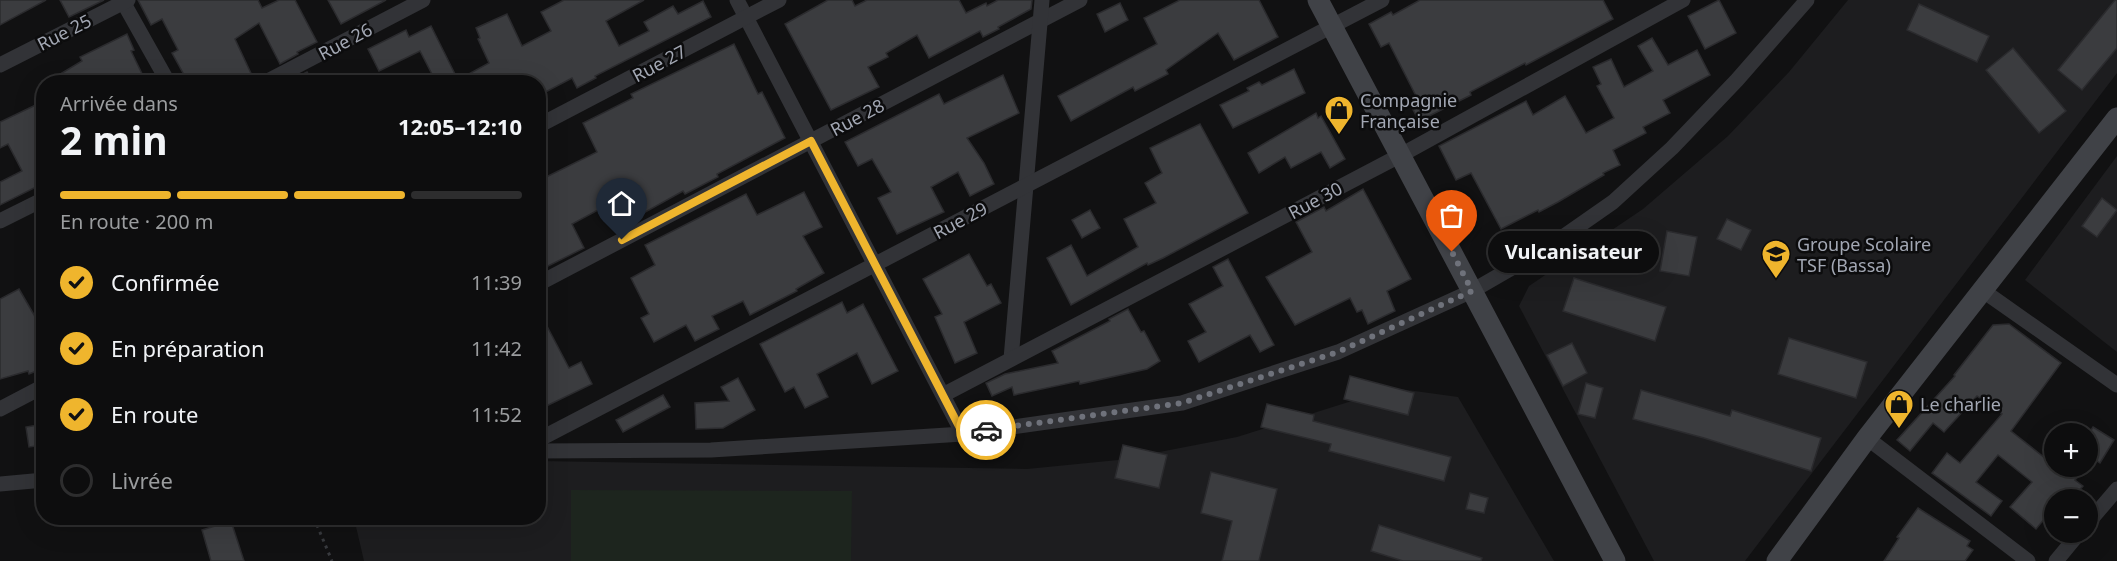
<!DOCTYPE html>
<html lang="fr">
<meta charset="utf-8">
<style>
:root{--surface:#0d0d0e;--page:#161617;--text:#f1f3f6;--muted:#9a9c9e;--line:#2d2d2e;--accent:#efb52d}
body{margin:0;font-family:"Noto Sans",sans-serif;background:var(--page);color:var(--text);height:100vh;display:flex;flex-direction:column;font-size:22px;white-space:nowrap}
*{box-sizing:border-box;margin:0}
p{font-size:20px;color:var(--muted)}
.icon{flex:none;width:33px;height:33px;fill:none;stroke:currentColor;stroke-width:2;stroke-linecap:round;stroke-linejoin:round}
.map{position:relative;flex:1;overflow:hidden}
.details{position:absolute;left:36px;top:75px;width:510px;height:450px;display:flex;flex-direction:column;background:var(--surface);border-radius:24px;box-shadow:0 6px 24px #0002,0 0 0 2px var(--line)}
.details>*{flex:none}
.fabs{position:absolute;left:2044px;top:423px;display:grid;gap:12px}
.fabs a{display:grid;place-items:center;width:54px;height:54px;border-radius:50%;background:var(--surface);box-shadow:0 6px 24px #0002,0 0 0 2px var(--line);font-size:30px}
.pin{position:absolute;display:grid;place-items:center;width:51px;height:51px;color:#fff;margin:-62px -26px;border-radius:50% 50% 50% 0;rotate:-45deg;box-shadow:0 0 6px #0007}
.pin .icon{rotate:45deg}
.courier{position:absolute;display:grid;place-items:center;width:60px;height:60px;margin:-30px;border:4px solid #efb52d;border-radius:50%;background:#fff;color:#222;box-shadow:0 2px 8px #0007}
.bubble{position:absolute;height:42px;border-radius:21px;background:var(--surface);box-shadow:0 6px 24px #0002,0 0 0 2px var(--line);font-size:20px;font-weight:700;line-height:42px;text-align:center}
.overview em{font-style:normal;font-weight:700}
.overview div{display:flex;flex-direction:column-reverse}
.overview{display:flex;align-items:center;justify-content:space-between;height:102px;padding:0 24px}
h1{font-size:39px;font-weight:700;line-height:45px}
.bar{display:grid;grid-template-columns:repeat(4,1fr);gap:9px 6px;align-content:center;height:72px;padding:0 24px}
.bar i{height:8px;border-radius:4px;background:var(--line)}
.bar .on{background:var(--accent)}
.bar p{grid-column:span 4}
ol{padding:0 24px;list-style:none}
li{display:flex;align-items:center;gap:18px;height:66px}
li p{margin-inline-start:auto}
li .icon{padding:6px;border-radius:50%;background:var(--accent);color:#111;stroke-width:4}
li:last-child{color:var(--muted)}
li i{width:33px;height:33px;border:3px solid var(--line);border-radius:50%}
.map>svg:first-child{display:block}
.built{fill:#1d1d1f}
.green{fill:#1d251e}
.building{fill:#3b3c3f;stroke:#2b2b2e;stroke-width:1.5}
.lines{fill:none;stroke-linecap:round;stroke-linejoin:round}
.path{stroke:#383a3e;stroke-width:3;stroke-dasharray:3 4.5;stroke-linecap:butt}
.street{stroke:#323337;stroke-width:15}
.secondary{stroke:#404247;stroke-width:21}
.done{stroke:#6f727b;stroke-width:6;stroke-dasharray:0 10.8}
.route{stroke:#efb52d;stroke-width:8}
.labels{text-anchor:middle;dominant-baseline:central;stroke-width:5;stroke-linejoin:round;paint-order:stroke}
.street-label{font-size:18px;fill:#a2a7b3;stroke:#0c0c0d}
.poi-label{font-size:18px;fill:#a2a7b3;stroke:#0c0c0d;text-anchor:start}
</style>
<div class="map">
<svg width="2117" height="561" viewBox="0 0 2117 561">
<rect width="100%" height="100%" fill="#111112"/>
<g class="built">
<path d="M1848 0H2117V73L1745 561H1654L1519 306 1529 286 1643 209 1728 136 1789 72Z"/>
<path d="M2117 156V352L2025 280Z"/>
<path d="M1393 388 1458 397 1554 561H364L354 518H538L539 461 1027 469 1118 460 1237 437Z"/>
</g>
<path class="green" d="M571 490 852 491 851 561H571Z"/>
<g class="building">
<path d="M0 0H46L0 25Z"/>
<path d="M60 0H104L69 17Z"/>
<path d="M138 0H258L262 8 279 0H295L317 42 297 52 298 54 280 64 259 23 235 39 255 82H188L172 53 178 50 162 19 151 25Z"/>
<path d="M328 0H386L341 24Z"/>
<path d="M564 0H644L606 21 619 46 649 31 644 22 673 6 678 14 703 1 711 17 595 76 596 78 577 88 572 78 538 96V82H436L420 51 379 71 368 49 406 30 409 37 431 26 458 80 489 63 478 39 480 38 476 28 507 14 522 46 551 31 541 12Z"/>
<path d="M828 0H852L855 6 867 0H959L966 13 986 3 987 6 998 0H1032L1031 9 998 27 999 29 983 37 980 31 929 58 917 35 886 53 888 57 868 67 879 87 831 110 785 24Z"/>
<path d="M1180 0H1259L1278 37 1234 60 1218 33 1166 70 1168 74 1135 91 1133 87 1071 121 1058 96 1157 44 1144 18Z"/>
<path d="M1420 0H1603L1613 19 1526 65 1525 63 1470 92 1471 95 1419 121 1408 100 1416 96 1389 43 1381 47 1369 24 1391 12 1393 15Z"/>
<path d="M1719 0 1736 33 1705 49 1688 16Z"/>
<path d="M2115 0H2117V48L2082 90 2058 70Z"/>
<path d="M1120 3 1128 20 1105 32 1097 14Z"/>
<path d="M1919 4 1989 36 1977 62 1907 30Z"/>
<path d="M127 34 134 50 131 51 146 82H47L82 61 80 57Z"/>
<path d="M1652 38 1668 65 1697 50 1710 75 1663 100 1670 113 1643 127 1646 133 1613 150 1620 165 1603 173 1604 175 1558 202 1539 212 1538 210 1501 229 1471 173 1456 180 1439 146 1526 101 1533 115 1565 96 1586 133 1614 118 1597 86 1601 84 1593 67 1611 59 1624 87 1653 71 1638 46Z"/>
<path d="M734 44 758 94 762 92 785 138 717 174 718 177 685 194 683 191 631 220 620 198 572 224 584 248 538 271V181L597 152 583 123 633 98 631 94Z"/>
<path d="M2013 48 2066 111 2039 133 1986 70Z"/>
<path d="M1294 69 1305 93 1233 128 1220 105 1249 91 1247 88 1259 82 1262 85Z"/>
<path d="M307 72 313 82H290L289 81Z"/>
<path d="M1003 75 1019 113 967 138 984 163 994 184 970 196 958 172 931 187 944 212 897 234 878 198 891 192 872 159 858 166 845 142 939 94 944 104Z"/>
<path d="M44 101V118L38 121 44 131V183L0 205V182L22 171 8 144 0 148V122Z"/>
<path d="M1316 113 1318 118 1321 116 1345 159 1330 168 1321 152 1291 168 1285 157 1259 173 1248 153Z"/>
<path d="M1200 124 1248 213 1163 258 1148 265 1147 263 1071 305 1047 258 1071 245 1087 276 1138 247 1124 219 1156 203 1145 183 1162 173 1150 148Z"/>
<path d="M1363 189 1411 279 1387 291 1395 311 1368 324 1362 310 1357 312 1350 298 1295 325 1266 277 1312 252 1296 222 1324 207 1326 211Z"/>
<path d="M804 192 822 227 803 236 824 273 796 289 797 291 750 315 743 301 712 316 719 329 695 341 686 325 654 342 641 318 649 314 631 278 655 265 645 245 746 194 757 215Z"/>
<path d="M2102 198 2117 210 2097 237 2082 226Z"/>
<path d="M1090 210 1100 228 1082 238 1072 220Z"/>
<path d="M1727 219 1751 230 1741 250 1717 239Z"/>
<path d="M1667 231 1697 237 1689 276 1660 271Z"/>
<path d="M1621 234 1631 250 1604 268 1593 252Z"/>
<path d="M969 254 987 286 991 284 1001 303 964 322 977 353 955 363 935 317 942 314 923 279Z"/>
<path d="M1228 259 1274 345 1260 352 1250 335 1199 362 1188 341 1206 332 1189 304 1223 286 1213 267Z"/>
<path d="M1574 278 1666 307 1655 341 1563 311Z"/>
<path d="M19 289 44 332V368L29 374 28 371 0 379V299Z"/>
<path d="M842 302 847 313 863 304 898 371 872 384 857 353 817 374 828 397 805 408 794 387 785 392 760 344Z"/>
<path d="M538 309 569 368 581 362 592 384 538 410Z"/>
<path d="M1128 309 1141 332 1144 331 1160 361 1147 369 1080 384 1079 381 1014 395 1012 387 992 396 986 383 1005 374 1058 363 1052 351 1110 321 1109 319Z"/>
<path d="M2009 324 2061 363 2011 431 2055 466H2086L2075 480 2083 486 2071 500H2055V506L2036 529 2010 507 2032 482 1998 455 1976 482 2002 501 1991 516 1932 473 1947 453 1960 463 2002 414 1977 396 1944 432 1933 423 1910 451 1897 440 1955 376 1954 375 1993 325Z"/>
<path d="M1789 338 1867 362 1856 398 1778 374Z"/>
<path d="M1572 343 1587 373 1563 386 1547 355Z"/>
<path d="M1350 376 1414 393 1408 415 1344 399Z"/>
<path d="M738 378 755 410 723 428 696 429 695 403 729 401 721 387Z"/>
<path d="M1586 383 1603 388 1595 418 1578 414Z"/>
<path d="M1641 390 1730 416 1732 410 1821 438 1811 471 1704 438 1633 419Z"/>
<path d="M663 395 670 407 623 432 616 420Z"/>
<path d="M1267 404 1314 415 1313 421 1451 457 1444 481 1329 451 1331 444 1261 427Z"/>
<path d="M44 424V445L29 447 26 427Z"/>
<path d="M2093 427 2114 440 2100 463 2088 455V435Z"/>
<path d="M1123 445 1167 455 1159 488 1115 478Z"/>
<path d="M1211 472 1277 489 1259 561H1222L1232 521 1201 513Z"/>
<path d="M1470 493 1488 498 1484 513 1466 509Z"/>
<path d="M1918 508 1970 541 1967 546 1973 550 1965 561H1884L1899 538 1897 537Z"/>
<path d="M231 521 244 561H211L202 530Z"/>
<path d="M1379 525 1482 558 1481 561H1403L1371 551Z"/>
</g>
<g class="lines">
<path class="path" d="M314 518 332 561"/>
<g class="street">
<path d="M122 0 168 82"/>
<path d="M737 0 963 434"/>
<path d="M0 65 128 0"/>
<path d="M266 82 423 0"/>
<path d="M538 126 779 0"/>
<path d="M0 221 44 199"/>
<path d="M538 284 1080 0"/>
<path d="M1982 290 2117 385"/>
<path d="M1011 359 1042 0"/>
<path d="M943 395 1401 155 1683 0"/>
<path d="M0 409 44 386"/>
<path d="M1867 438 2028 561"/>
<path d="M538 440 1382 0"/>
<path d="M538 451 711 450 963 434 1182 403 1338 352 1472 291 1550 246 1613 202 1672 148 1737 80 1807 0"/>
<path d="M0 484 44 480"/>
<path d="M2088 523 2117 489"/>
<path d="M2056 561 2080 532"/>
</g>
<g class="secondary">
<path d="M1318 0 1615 561"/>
<path d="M1777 561 1867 438 2117 118"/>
</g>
</g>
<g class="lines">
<path class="done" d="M986 430 1182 403 1338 352 1472 291 1452 252"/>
<path class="route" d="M622 240 811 141 963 434 986 430"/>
</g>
<defs>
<g id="shop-pin" transform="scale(1.5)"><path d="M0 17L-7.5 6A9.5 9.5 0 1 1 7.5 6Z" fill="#efb52d" stroke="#0c0c0d"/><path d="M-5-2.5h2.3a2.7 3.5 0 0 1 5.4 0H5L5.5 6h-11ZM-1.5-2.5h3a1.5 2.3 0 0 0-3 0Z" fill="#111"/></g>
<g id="school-pin" transform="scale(1.5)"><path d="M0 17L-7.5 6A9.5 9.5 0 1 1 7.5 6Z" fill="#efb52d" stroke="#0c0c0d"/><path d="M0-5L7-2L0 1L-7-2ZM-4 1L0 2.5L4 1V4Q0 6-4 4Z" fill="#111"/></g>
</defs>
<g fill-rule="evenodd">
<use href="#shop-pin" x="1339" y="110"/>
<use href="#school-pin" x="1776" y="254"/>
<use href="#shop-pin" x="1899" y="404"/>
</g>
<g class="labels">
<g class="street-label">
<text transform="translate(64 32) rotate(-27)">Rue 25</text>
<text transform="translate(345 41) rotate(-28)">Rue 26</text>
<text transform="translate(659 63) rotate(-28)">Rue 27</text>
<text transform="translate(857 117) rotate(-28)">Rue 28</text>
<text transform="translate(1315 200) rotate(-28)">Rue 30</text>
<text transform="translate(960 220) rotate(-28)">Rue 29</text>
</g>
<g class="poi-label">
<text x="1360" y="100">Compagnie<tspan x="1360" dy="21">Française</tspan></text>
<text x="1797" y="244">Groupe Scolaire<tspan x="1797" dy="21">TSF (Bassa)</tspan></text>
<text x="1920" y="404">Le charlie</text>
</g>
</g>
</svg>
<div class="fabs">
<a>+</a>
<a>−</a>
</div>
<div class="pin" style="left:1452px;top:252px;background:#ea580c"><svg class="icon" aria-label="bag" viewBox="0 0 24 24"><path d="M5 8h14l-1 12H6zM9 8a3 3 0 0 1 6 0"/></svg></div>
<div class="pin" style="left:622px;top:240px;background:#1f2937"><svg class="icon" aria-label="home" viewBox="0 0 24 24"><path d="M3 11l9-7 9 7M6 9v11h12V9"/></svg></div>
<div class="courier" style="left:986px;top:430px"><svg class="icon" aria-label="car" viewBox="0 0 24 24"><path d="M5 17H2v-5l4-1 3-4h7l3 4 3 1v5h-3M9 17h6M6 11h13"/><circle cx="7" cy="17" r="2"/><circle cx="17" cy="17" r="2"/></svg></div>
<div class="bubble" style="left:1488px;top:231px;width:171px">Vulcanisateur</div>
<section class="details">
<div class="overview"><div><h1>2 min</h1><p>Arrivée dans</p></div><em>12:05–12:10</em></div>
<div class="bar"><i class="on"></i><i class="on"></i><i class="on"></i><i></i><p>En route · 200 m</p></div>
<ol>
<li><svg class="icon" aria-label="check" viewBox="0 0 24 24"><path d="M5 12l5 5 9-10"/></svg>Confirmée<p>11:39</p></li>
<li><svg class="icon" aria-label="check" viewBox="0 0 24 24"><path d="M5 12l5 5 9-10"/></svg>En préparation<p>11:42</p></li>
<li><svg class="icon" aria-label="check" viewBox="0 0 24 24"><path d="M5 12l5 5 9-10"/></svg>En route<p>11:52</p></li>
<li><i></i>Livrée</li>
</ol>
</section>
</div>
